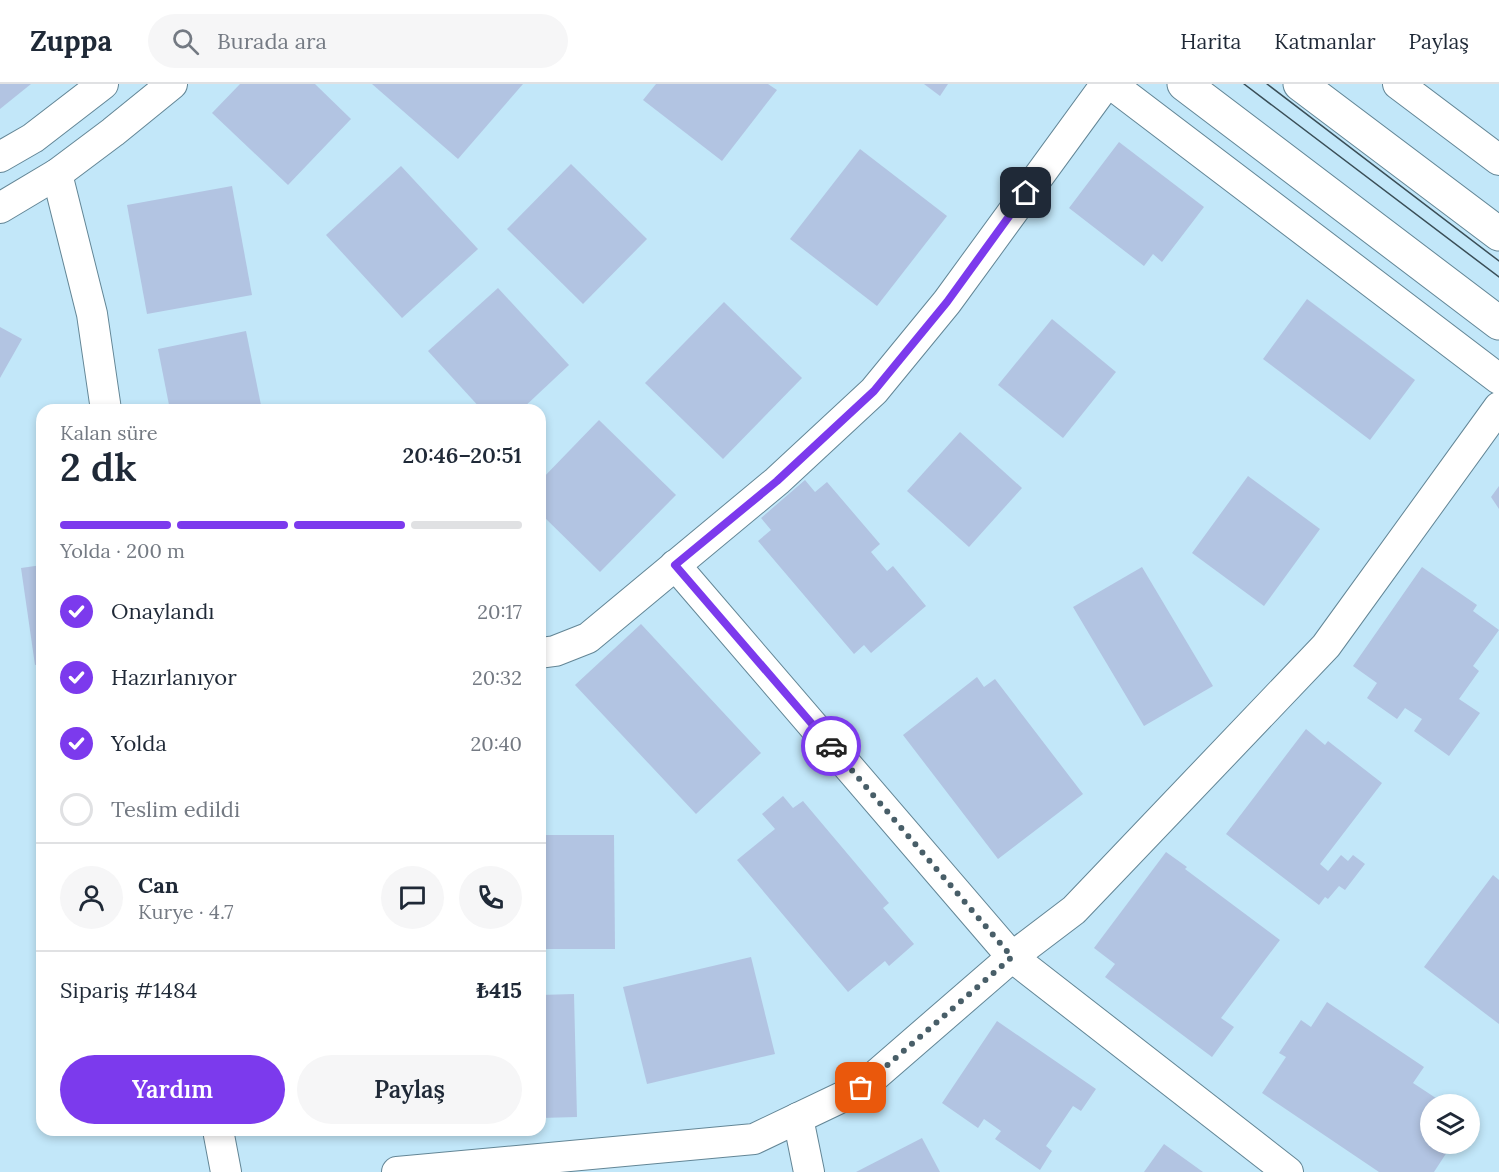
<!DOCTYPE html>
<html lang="tr">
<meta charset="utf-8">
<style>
:root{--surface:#fff;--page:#f6f6f7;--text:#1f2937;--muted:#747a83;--line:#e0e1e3;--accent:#7c3aed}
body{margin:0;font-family:Lora,serif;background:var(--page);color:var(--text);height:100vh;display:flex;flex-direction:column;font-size:22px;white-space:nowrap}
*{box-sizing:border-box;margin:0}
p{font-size:20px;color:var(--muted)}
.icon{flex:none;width:33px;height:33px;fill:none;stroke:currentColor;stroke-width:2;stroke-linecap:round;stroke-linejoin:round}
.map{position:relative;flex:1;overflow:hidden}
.drawer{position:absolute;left:36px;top:320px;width:510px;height:732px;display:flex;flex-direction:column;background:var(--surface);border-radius:18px;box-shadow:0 3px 9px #0003}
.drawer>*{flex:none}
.tools{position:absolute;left:1420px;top:1010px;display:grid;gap:12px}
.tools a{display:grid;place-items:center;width:60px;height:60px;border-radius:50%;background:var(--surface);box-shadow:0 3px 9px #0003;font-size:30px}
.pin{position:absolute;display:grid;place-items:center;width:51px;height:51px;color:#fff;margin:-26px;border-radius:12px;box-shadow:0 3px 9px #0006}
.courier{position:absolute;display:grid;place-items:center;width:60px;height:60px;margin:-30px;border:4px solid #7c3aed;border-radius:50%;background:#fff;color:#222;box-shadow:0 2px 8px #0007}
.summary em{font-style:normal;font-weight:600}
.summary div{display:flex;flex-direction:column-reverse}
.summary{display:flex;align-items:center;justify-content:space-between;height:102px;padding:0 24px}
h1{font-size:39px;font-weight:600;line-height:45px}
.bar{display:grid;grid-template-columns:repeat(4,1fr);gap:9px 6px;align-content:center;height:72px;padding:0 24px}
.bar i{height:8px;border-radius:4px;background:var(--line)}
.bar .current{background:var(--accent)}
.bar p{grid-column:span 4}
.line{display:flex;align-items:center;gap:15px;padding:0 24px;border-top:2px solid var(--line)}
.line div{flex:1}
.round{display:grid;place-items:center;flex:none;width:63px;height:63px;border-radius:32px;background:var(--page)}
ol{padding:0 24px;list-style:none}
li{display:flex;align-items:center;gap:18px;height:66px}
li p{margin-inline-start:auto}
li .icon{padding:6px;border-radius:50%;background:var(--accent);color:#fff;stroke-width:4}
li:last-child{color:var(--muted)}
li i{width:33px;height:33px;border:3px solid var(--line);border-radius:50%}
.primary-button{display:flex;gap:12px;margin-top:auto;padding:12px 24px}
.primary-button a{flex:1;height:69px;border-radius:36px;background:var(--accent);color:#fff;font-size:24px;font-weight:600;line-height:69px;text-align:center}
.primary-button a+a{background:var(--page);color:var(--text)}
header{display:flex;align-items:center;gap:36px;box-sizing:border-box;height:84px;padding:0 30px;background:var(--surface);border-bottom:2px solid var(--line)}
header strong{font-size:28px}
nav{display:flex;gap:33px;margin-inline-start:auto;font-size:21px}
.search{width:420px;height:54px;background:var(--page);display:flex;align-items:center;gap:15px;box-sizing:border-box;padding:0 21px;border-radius:33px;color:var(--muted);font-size:22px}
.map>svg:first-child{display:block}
.building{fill:#b2c4e2}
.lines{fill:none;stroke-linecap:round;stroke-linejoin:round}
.street-casing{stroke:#638696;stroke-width:32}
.secondary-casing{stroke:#638696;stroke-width:35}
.street{stroke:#fff;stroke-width:30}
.secondary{stroke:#fff;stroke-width:33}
.tram{stroke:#3a4e57;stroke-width:1.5}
.done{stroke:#485e68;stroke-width:6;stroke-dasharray:0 10.8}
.route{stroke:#7c3aed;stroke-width:8}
</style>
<header>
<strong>Zuppa</strong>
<div class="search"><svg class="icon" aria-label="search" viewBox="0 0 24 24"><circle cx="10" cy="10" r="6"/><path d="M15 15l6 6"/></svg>Burada ara</div>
<nav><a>Harita</a><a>Katmanlar</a><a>Paylaş</a></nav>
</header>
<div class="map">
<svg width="1499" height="1088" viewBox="0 0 1499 1088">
<rect width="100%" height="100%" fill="#c2e7f9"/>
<g class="building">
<path d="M0 0H31L0 25Z"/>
<path d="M240 0H315L351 35 288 101 212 29Z"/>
<path d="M372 0H523L458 75Z"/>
<path d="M656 0H768L777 6 722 77 643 16Z"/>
<path d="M924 0H948L940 12Z"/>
<path d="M1119 58 1204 123 1162 178 1153 170 1144 182 1069 124Z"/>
<path d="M860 65 947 132 877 222 790 155Z"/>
<path d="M571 80 647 155 583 220 507 145Z"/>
<path d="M401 82 478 165 402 234 326 151Z"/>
<path d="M232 102 252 211 147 230 127 121Z"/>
<path d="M498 204 569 281 521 326H482L428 267Z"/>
<path d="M1307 215 1415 296 1370 356 1263 275Z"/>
<path d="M724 218 802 294 723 375 645 299Z"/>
<path d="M1052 235 1116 288 1063 354 998 301Z"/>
<path d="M0 243 22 255 0 294Z"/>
<path d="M246 247 262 326H170L158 265Z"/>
<path d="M599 336 676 411 600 488 540 429V397Z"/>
<path d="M960 348 1022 404 969 463 907 407Z"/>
<path d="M1248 392 1320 445 1264 522 1192 469Z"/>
<path d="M805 396 815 408 827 398 880 460 871 468 887 487 893 482 926 522 871 569 864 561 854 570 758 457 771 446 761 434Z"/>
<path d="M1499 402V425L1491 413Z"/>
<path d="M42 481V580L35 581 21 484Z"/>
<path d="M1142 483 1213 602 1144 642 1073 523Z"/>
<path d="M1422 483 1477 521 1473 527 1499 546 1473 582 1479 587 1459 615 1480 629 1449 672 1414 647 1422 635 1405 624 1397 635 1367 614 1377 599 1353 582Z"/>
<path d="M641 540 761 669 696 730 575 601Z"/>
<path d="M977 593 984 603 995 595 1083 710 998 775 903 651Z"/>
<path d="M1306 645 1325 661 1328 657 1382 699 1320 780 1328 787 1341 771 1348 777 1353 771 1365 780 1345 806 1339 802 1328 815 1325 813 1319 821 1226 750Z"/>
<path d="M783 712 793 724 803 717 889 819 883 824 914 860 889 882 885 877 848 908 737 776 775 745 762 730Z"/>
<path d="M540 751H614L615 865H540Z"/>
<path d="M1166 768 1187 783 1185 785 1280 856 1221 934 1234 943 1212 973 1105 893 1115 880 1094 864Z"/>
<path d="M1493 791 1499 796V940L1424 883Z"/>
<path d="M751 873 775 970 647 1000 623 903Z"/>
<path d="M574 910 577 1033 540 1034V911Z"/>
<path d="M1327 918 1424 983 1413 999 1445 1020H1431V1059H1439L1449 1065 1434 1088H1379L1262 1009 1286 973 1279 969 1301 936 1311 943Z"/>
<path d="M997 937 1096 1005 1081 1027 1073 1022 1046 1062 1052 1067 1040 1086 995 1055 1001 1047 984 1035 978 1044 942 1019Z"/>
<path d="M922 1054 940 1088H856Z"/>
<path d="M1164 1060 1203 1088H1144Z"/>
</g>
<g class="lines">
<g class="street-casing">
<g id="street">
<path d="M1111 0 1499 295"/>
<path d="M1398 0 1499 76"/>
<path d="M0 73 33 54 103 0"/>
<path d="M57 90 92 230 106 326"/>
<path d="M0 124 57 90 113 48 172 0"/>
<path d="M675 481 1012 873 1288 1088"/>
<path d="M540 569 555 567 588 554 777 397 874 307 947 218 1106 0"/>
<path d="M798 1034 809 1088"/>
<path d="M218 1046 226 1088"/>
<path d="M397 1088 754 1055 861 1004 1012 873 1074 826 1326 562 1499 323"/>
</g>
</g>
<g class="secondary-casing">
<g id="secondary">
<path d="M1184 0 1499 239"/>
<path d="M1300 0 1499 150"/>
</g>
</g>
<use href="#street" class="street"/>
<use href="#secondary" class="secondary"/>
<g class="tram">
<path d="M1244 0 1499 193"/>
<path d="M1267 0 1499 177"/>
</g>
</g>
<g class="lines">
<path class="done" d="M831 662 1012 873 861 1004"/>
<path class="route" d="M831 662 675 481 777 397 874 307 947 218 1026 109"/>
</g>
</svg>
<div class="tools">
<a><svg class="icon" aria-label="layers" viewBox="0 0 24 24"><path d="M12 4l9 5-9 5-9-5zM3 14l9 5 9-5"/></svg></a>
</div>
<div class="pin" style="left:861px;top:1004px;background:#ea580c"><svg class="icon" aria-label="bag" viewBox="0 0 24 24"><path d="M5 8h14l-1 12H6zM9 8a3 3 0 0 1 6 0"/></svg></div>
<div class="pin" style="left:1026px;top:109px;background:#1f2937"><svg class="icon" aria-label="home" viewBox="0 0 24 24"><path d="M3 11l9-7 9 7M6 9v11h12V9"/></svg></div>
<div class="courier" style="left:831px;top:662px"><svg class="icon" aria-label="car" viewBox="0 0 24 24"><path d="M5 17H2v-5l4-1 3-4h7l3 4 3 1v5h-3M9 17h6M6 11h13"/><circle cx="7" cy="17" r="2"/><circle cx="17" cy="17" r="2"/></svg></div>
<section class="drawer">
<div class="summary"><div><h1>2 dk</h1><p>Kalan süre</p></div><em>20:46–20:51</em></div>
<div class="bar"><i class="current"></i><i class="current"></i><i class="current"></i><i></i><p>Yolda · 200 m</p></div>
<ol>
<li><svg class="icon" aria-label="check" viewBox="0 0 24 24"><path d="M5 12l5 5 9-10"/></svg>Onaylandı<p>20:17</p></li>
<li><svg class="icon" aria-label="check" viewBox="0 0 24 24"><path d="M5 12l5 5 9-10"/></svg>Hazırlanıyor<p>20:32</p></li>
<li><svg class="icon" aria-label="check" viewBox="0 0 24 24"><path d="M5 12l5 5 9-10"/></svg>Yolda<p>20:40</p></li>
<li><i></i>Teslim edildi</li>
</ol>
<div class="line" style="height:108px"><a class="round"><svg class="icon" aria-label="person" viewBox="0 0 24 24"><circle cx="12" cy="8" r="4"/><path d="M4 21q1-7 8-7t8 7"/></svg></a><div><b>Can</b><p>Kurye · 4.7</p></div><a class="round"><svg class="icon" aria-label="chat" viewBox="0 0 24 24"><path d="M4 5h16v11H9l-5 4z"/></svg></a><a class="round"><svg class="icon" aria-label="phone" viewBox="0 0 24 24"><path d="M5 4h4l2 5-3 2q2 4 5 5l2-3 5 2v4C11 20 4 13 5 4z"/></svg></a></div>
<div class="line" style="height:78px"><div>Sipariş #1484</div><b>₺415</b></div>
<div class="primary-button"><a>Yardım</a><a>Paylaş</a></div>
</section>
</div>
